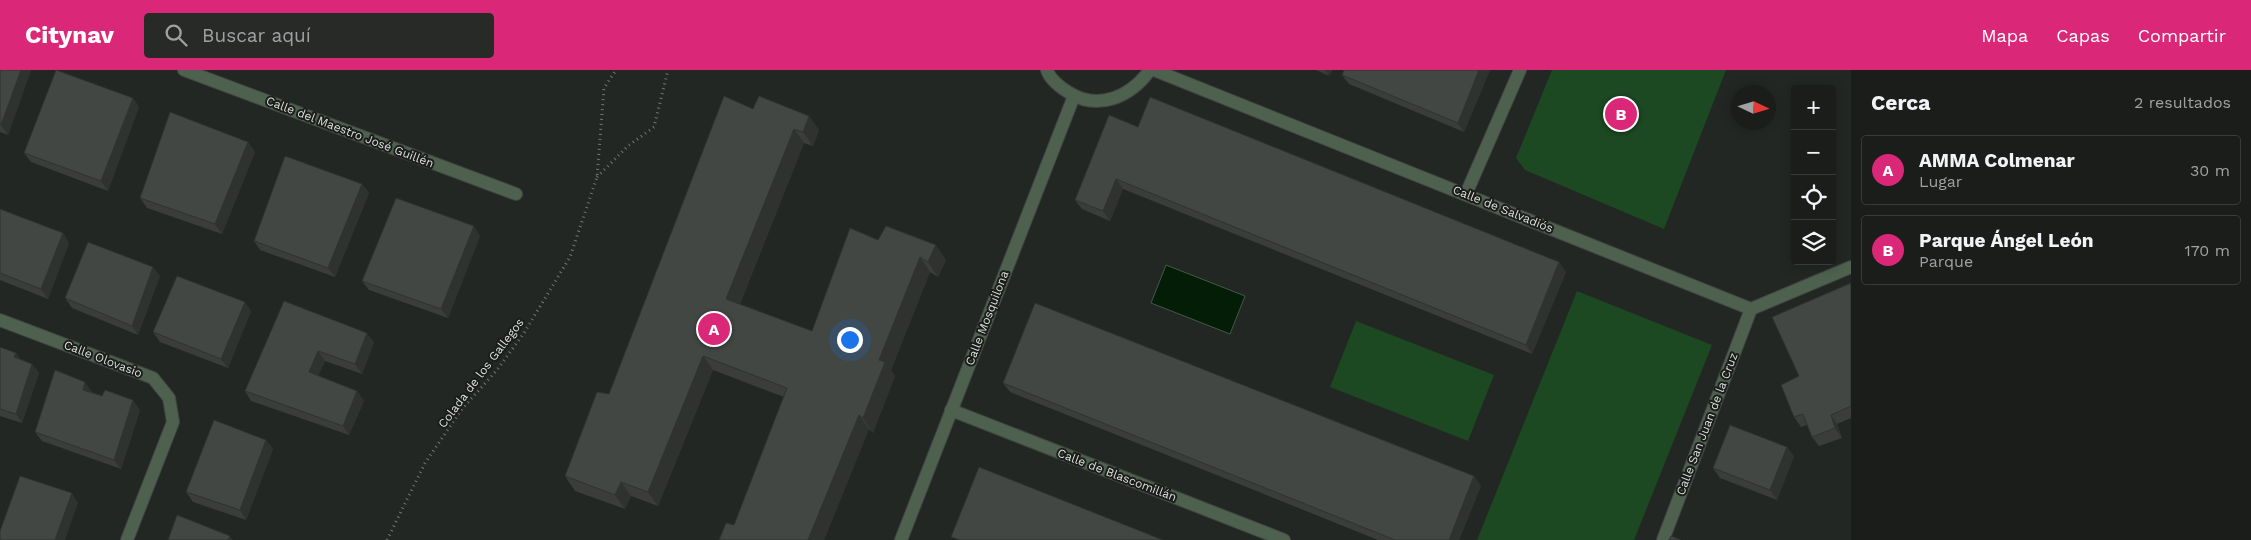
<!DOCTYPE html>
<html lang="es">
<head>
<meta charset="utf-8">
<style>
	:root { --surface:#1a1d1a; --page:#272a27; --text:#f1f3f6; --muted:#9fa2a2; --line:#383b39; --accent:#db2777 }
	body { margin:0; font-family:"Work Sans",sans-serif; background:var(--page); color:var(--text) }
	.controls { position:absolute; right:15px; top:15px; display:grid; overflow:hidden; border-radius:5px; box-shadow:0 2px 12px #0003 }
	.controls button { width:45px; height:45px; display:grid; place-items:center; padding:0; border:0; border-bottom:1px solid var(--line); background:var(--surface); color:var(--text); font:25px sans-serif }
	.compass { position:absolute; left:1731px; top:15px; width:45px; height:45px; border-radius:50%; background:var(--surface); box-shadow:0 2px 12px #0003; rotate:94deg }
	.you { position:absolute; left:849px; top:269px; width:18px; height:18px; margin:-12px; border:4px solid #fff; border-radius:50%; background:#1a73e8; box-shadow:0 0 0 8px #1a73e833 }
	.badge { display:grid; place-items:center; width:32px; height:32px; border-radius:50%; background:var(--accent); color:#fff; font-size:16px; font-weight:700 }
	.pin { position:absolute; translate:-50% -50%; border:2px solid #fff; box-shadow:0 1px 5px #0006 }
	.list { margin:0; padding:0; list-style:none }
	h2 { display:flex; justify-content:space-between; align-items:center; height:65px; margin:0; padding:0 20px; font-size:21px }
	h2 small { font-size:16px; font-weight:400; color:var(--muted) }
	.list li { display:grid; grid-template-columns:32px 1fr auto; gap:15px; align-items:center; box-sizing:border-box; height:70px; margin:0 10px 10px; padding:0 10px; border:1px solid var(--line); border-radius:5px }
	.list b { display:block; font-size:19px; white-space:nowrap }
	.list p { margin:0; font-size:16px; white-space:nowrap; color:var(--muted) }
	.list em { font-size:16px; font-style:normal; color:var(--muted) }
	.icon { flex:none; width:28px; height:28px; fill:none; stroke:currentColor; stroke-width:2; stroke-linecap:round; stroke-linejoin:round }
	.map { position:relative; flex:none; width:1851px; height:470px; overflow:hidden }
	header { display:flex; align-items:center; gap:30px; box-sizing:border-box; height:70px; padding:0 25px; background:var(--accent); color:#fff }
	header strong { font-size:24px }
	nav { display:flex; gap:28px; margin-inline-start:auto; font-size:18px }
	.search { width:350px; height:45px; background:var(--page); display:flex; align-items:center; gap:12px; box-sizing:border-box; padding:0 18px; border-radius:5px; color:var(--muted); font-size:19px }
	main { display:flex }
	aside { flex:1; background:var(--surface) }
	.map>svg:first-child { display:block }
	.green { fill:#1c4822 }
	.water { fill:#041d07; stroke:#455747 }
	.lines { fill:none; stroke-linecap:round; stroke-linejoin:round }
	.minor-casing { stroke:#414441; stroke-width:14 }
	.path { stroke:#737673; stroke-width:3; stroke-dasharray:1 4; stroke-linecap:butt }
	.minor { stroke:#4d614e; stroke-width:12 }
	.wall { fill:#3a3d3a }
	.shaded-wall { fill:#2f322f }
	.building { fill:#434743; stroke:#2f322f }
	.labels { text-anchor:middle; stroke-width:4; stroke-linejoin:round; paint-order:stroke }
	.street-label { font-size:12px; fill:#dddfdd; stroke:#1a1d1a }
</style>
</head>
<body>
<header>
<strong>Citynav</strong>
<div class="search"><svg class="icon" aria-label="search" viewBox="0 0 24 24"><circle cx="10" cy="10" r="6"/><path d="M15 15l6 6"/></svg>Buscar aquí</div>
<nav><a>Mapa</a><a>Capas</a><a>Compartir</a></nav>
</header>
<main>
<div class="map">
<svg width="1851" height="470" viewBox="0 0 1851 470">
	<rect width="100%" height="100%" fill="#232723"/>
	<!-- green -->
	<path class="green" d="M1552 0H1726L1664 159 1525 100 1516 88Z
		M1577 221 1712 275 1634 470H1477Z
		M1356 251 1494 305 1468 371 1330 317Z"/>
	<!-- water -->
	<path class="water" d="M1166 195 1245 226 1230 264 1151 233Z"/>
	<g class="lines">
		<defs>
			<path id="minor" d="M184 0 516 124
				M1047 0C1050 10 1060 17 1068 22 1099 42 1131 26 1150 0
				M1154 0 1751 239 1851 197
				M1466 124 1520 0
				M0 250 153 308 169 328 173 352 127 470
				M951 340 1284 470
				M901 470 1074 26
				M1663 470 1751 239"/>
		</defs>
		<!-- minor casing -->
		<use href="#minor" class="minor-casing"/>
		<!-- path -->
		<path class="path" d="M597 107 628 76 654 57 668 0
			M387 470 425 393 462 339 497 300 524 263 570 187 597 107 604 18 616 0"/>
		<!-- minor -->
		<use href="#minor" class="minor"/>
	</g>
	<!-- wall -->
	<path class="wall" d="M0 0H31L8 65 0 62Z
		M1316 0H1332L1329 6Z
		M1344 0H1490L1464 62 1349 14 1342 5Z
		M133 28 139 37 108 121 31 92 24 83Z
		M753 39 809 46 819 60 813 76 804 73 740 234 812 261 878 170 946 190 938 207 930 202 891 300 895 306 873 363 869 359 824 470H719L734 455 784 327 713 300 658 436 631 426 625 439 575 421 565 406 609 324Z
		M1138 57 1559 192 1566 202 1532 284 1123 119 1110 151 1082 139 1075 130Z
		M248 72 255 82 222 164 147 138 140 128Z
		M362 114 369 123 335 207 260 180 254 171Z
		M0 139 63 163 69 173 48 229 0 210Z
		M480 166 448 248 369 220 362 211Z
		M160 206 138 265 72 238 65 228Z
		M1851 213V348L1837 354 1842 368 1819 376 1812 367 1807 355 1801 357 1794 347 1799 306Z
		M284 231 374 272 362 304 325 291 318 306 357 321 364 331 349 365 251 331 245 321Z
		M251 241 228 298 160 272 153 262Z
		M0 277 16 283 21 290 32 294 39 303 22 353 0 346Z
		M1003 313 1474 406 1481 416 1459 470H1378L1010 322Z
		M92 322 140 340 121 399 42 371 35 362Z
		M266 370 273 379 246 450 193 432 186 422Z
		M1794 386 1777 430 1720 408 1713 398Z"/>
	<!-- shaded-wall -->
	<path class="shaded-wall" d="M21 0H31L8 65 1 55Z
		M1325 0H1332L1329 6Z
		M1479 0H1490L1464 62 1458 53Z
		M133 28 139 37 108 121 101 111Z
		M809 46 819 60 813 76 803 62Z
		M794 59 804 73 736 243 726 229Z
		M248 72 255 82 222 164 215 154Z
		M1116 109 1123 119 1110 151 1103 141Z
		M362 114 369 123 335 207 328 198Z
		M474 156 480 166 448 248 441 239Z
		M63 163 69 173 48 229 41 219Z
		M936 175 946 190 938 207 928 192Z
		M920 187 930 202 891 300 895 306 873 363 863 348 879 290Z
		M1559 192 1566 202 1532 284 1526 275Z
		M153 197 160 206 138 265 132 256Z
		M245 232 251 241 228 298 221 289Z
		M367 263 374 272 362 304 355 294Z
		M318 281 325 291 316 311 309 302Z
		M16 283 23 293 14 287Z
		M703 286 713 300 658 436 648 422Z
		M32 294 39 303 22 353 16 344Z
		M85 312 92 322 90 329 83 320Z
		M357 321 364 331 349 365 343 356Z
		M133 330 140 340 121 399 114 390Z
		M859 345 869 359 824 470H808Z
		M1831 345 1837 354 1842 368 1835 358Z
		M266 370 273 379 246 450 240 440Z
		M1787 377 1794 386 1777 430 1770 420Z
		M1474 406 1481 416 1459 470H1449Z
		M621 412 631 426 625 439 615 425Z
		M72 423 78 433 65 470H55Z
		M230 466 233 470H228Z"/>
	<!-- building -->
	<path class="building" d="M0 0H21L1 55H0Z
		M56 0 133 28 101 111 24 83Z
		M1344 0H1479L1458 53 1342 5Z
		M724 26 753 39 759 26 809 46 803 62 794 59 726 229 812 261 850 158 878 170 886 156 936 175 928 192 920 187 879 290 885 292 863 348 859 345 808 470H719L726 453 734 455 787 318 703 286 648 422 621 412 615 425 565 406 597 322 609 324Z
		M1150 27 1559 192 1526 275 1116 109 1103 141 1075 130 1109 45 1138 57Z
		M170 42 248 72 215 154 140 128Z
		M285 86 362 114 328 198 254 171Z
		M396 128 474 156 441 239 362 211Z
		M0 139 63 163 41 219 0 203Z
		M88 172 153 197 132 256 65 228Z
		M177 206 245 232 221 289 153 262Z
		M1851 213V336L1831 345 1835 358 1812 367 1803 344 1794 347 1781 315 1799 306 1772 247Z
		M284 231 367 263 355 294 318 281 309 302 357 321 343 356 245 321Z
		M1035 233 1474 406 1449 470H1395L1003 313Z
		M0 277 16 283 14 287 32 294 16 344 0 339Z
		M55 300 85 312 83 320 102 326 105 320 133 330 114 390 35 362Z
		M214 350 266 370 240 440 186 422Z
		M1730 355 1787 377 1770 420 1713 398Z
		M979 397 1163 470H960L951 467Z
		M20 406 72 423 55 470H0V461Z
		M177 445 230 466 228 470H168Z
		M1671 466 1681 470H1669Z"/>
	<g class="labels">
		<!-- street labels -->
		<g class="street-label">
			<text transform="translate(350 62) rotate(21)" y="4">Calle del Maestro José Guillén</text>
			<text transform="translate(1503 139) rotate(22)" y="4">Calle de Salvadiós</text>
			<text transform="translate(987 248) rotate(-69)" y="4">Calle Mosquilona</text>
			<text transform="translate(103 289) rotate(21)" y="4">Calle Olovasio</text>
			<text transform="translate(481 303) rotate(-53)" y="4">Colada de los Gallegos</text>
			<text transform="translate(1707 354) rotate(-69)" y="4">Calle San Juan de la Cruz</text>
			<text transform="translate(1117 405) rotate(21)" y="4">Calle de Blascomillán</text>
		</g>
	</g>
</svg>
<div class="controls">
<button>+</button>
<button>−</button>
<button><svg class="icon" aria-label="locate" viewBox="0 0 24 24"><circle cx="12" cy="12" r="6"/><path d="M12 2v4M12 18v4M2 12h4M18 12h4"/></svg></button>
<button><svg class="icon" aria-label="layers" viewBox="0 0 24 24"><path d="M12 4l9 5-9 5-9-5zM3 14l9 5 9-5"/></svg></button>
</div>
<svg class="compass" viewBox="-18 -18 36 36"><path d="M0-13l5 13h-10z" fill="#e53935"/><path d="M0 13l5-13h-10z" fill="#9fa2a2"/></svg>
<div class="you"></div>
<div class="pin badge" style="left:714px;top:259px">A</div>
<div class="pin badge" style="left:1621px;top:44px">B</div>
</div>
<aside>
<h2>Cerca<small>2 resultados</small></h2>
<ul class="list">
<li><span class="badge">A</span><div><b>AMMA Colmenar</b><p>Lugar</p></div><em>30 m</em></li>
<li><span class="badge">B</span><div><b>Parque Ángel León</b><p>Parque</p></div><em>170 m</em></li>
</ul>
</aside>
</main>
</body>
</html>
